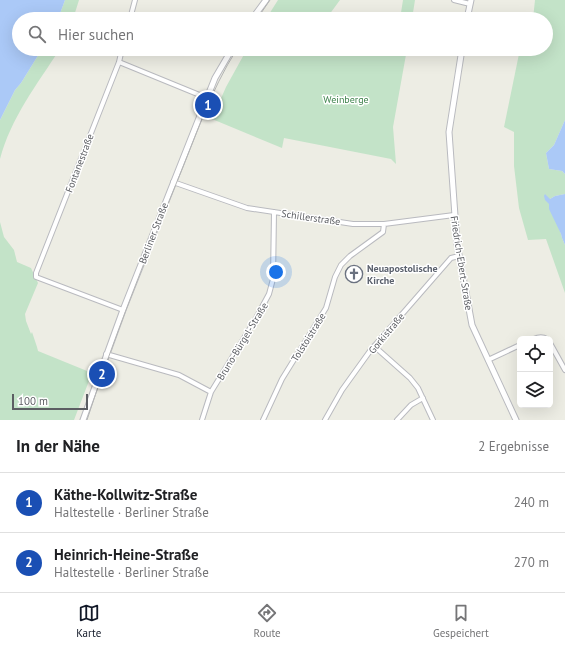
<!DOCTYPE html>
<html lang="de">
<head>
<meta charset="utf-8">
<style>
	:root { --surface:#fff; --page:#f6f6f6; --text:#202124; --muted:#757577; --line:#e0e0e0; --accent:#111827 }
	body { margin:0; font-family:"PT Sans",sans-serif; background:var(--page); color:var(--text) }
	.controls { position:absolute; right:12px; bottom:12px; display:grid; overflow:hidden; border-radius:6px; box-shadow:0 4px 16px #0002 }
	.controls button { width:36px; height:36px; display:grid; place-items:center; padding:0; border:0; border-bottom:1px solid var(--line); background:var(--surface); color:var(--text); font:20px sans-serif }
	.scale { position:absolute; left:12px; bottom:10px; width:76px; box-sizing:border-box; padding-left:4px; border:2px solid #5c5e63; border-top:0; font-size:11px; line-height:14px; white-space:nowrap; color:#5c5e63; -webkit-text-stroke:3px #fff; paint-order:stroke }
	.you { position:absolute; left:276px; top:272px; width:14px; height:14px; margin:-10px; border:3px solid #fff; border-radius:50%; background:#1a73e8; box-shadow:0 0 0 6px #1a73e833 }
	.badge { display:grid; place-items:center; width:26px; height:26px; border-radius:50%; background:var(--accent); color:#fff; font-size:13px; font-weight:700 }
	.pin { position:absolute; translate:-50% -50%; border:2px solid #fff; box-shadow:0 1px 4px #0006 }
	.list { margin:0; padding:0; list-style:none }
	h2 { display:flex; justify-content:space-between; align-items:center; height:52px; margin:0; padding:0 16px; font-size:17px }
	h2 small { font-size:13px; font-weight:400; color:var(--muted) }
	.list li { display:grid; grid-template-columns:26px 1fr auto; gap:12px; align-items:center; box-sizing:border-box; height:60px; padding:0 16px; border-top:1px solid var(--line) }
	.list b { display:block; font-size:15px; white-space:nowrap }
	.list p { margin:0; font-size:13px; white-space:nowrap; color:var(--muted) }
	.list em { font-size:13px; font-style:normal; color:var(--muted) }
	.icon { flex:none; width:22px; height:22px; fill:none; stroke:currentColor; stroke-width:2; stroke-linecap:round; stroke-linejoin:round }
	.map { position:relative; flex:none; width:565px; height:420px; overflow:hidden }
	.search { position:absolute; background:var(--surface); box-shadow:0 4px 16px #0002; left:12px; right:12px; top:12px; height:44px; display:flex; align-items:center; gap:10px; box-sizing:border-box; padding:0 14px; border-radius:22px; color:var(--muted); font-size:15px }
	.sheet { height:172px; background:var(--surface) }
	nav { display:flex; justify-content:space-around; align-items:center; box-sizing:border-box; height:56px; border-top:1px solid var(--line); background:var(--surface); font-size:11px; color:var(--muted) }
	nav a { display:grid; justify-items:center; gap:2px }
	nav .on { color:var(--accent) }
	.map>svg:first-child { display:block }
	.green { fill:#c3e3c8 }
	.water { fill:#abc9f7 }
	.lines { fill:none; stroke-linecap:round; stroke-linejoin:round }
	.minor-casing { stroke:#b9babf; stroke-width:6 }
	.tertiary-casing { stroke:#b9babf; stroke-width:7 }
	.minor { stroke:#fff; stroke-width:4 }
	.tertiary { stroke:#fff; stroke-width:5 }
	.tram { stroke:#b4b5b5; stroke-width:1 }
	.labels { text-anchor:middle; stroke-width:3; stroke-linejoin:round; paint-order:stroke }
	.park-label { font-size:10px; fill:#3d824b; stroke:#fff }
	.street-label { font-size:10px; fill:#5c5e63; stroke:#fff }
	.worship-label { font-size:10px; font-weight:bold; fill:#5b616d; stroke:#fff; text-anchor:start }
</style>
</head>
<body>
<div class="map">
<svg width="565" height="420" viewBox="0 0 565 420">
	<rect width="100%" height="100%" fill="#edede4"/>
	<!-- green -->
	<path class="green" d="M65 0H79L73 19H58Z
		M278 0H340L326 19H266Z
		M403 0H415L412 19H400Z
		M535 0H565V120L554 145 546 153 549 169 562 171 565 174V194L555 196 550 199V204L561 234 562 238 565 245V293L546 239 528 240 519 208 514 166V132L504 127 520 49H546V19H533Z
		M42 49H60C37 84 11 118 0 159V120L15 90 21 83Z
		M247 49H407L393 127 396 164 391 159 284 138 282 148 212 119 226 87Z
		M0 222 4 237 14 250 17 262 31 268 38 283 25 314 26 321 31 334 32 332 37 347 38 351 92 373 74 420H0Z"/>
	<!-- water -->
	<path class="water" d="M0 0H65L58 19H19V49H42L21 83 15 90 0 120Z
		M565 120V174L562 171 549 169 546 153 554 145Z
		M545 194 550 199 555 196 565 194V245L562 238 561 234 549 209V204L545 200 544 196Z"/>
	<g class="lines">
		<defs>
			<path id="minor" d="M454 0 470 4
				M130 19 135 0
				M122 49 119 62 36 273V277L123 310
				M119 62 207 98
				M173 182 247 208 353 224H384L454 215
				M534 339C538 337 542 336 547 339
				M550 343 565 370
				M374 346 410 378 418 388 433 420
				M106 354 179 375 211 392
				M488 360 520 345
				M202 420 211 392 255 320 269 294 273 279 274 212
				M263 420 282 379 326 308 335 277 341 265 350 256 383 232 384 224
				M325 420 342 390 370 351 451 258 459 256
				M397 420 411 405 423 398"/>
			<path id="tertiary" d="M252 19 266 0
				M467 19 471 0
				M462 49 449 132 457 244 472 325 516 420
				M83 420 123 310 207 98 215 78 232 49"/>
		</defs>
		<!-- minor casing -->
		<use href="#minor" class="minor-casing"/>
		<!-- tertiary casing -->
		<use href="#tertiary" class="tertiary-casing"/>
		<!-- minor -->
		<use href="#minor" class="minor"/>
		<!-- tertiary -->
		<use href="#tertiary" class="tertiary"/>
		<!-- tram -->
		<path class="tram" d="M257 19 270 0
			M87 420C113 340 144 262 176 184 195 139 210 91 237 49"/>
	</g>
	<!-- icons -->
	<defs>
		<symbol id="church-ring" viewBox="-11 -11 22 22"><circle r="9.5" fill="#fff" stroke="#6b7280" stroke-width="1.5"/><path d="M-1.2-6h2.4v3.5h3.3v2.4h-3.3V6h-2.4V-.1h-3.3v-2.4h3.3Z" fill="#6b7280"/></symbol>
	</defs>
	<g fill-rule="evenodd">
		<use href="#church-ring" x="344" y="264" width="20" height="20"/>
	</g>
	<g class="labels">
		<!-- park labels -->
		<g class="park-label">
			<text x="346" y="103">Weinberge</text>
		</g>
		<!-- street labels -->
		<g class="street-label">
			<text transform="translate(79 163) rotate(-69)" y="4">Fontanestraße</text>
			<text transform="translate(311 217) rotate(8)" y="4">Schillerstraße</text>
			<text transform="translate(153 233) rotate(-69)" y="4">Berliner Straße</text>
			<text transform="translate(462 263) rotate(81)" y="4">Friedrich-Ebert-Straße</text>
			<text transform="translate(386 333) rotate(-50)" y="4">Gorkistraße</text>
			<text transform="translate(308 337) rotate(-58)" y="4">Tolstoistraße</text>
			<text transform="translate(242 341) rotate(-59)" y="4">Bruno-Bürgel-Straße</text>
		</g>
		<!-- worship labels -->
		<g class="worship-label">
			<text x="367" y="272">Neuapostolische<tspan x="367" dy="12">Kirche</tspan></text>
		</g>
	</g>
</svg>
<div class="controls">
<button><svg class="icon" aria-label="locate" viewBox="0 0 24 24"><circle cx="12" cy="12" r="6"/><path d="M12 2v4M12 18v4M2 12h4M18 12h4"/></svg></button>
<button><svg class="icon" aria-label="layers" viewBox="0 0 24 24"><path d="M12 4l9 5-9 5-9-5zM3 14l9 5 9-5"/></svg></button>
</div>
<div class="scale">100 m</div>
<div class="you"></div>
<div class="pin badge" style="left:208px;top:105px;background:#1a4fb4">1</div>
<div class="pin badge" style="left:102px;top:374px;background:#1a4fb4">2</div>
<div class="search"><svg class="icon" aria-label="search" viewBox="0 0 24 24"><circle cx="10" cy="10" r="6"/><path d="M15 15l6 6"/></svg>Hier suchen</div>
</div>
<section class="sheet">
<h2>In der Nähe<small>2 Ergebnisse</small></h2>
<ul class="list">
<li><span class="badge" style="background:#1a4fb4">1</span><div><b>Käthe-Kollwitz-Straße</b><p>Haltestelle · Berliner Straße</p></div><em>240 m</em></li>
<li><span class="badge" style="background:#1a4fb4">2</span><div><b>Heinrich-Heine-Straße</b><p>Haltestelle · Berliner Straße</p></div><em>270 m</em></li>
</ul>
</section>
<nav>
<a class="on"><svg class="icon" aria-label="map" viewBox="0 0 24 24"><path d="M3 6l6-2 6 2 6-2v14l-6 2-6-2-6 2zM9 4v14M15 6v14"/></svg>Karte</a>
<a><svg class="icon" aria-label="directions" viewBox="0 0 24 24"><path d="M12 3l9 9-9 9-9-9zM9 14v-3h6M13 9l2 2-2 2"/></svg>Route</a>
<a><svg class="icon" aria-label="saved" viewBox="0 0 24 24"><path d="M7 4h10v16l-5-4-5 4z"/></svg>Gespeichert</a>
</nav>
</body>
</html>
